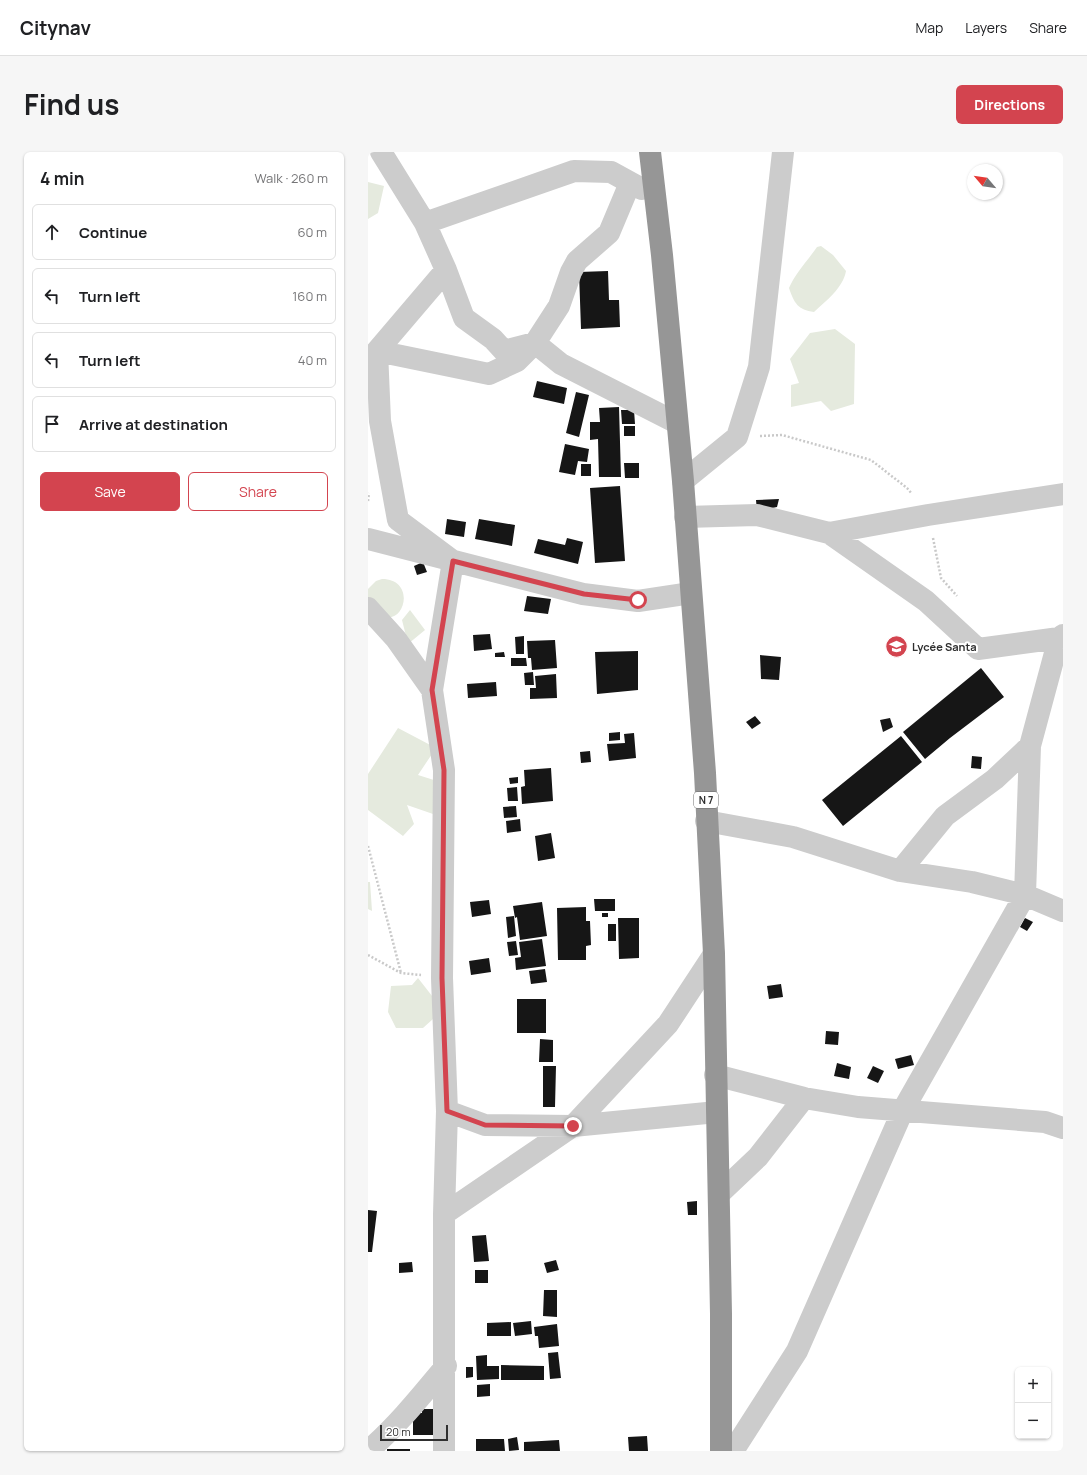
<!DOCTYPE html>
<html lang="en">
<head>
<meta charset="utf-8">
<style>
	:root { --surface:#fff; --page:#f6f6f6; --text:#202124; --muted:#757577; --line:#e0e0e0; --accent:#d3444f }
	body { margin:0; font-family:Manrope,sans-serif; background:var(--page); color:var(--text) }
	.controls { position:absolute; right:12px; bottom:12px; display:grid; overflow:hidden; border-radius:6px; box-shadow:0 1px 3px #0004 }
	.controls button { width:36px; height:36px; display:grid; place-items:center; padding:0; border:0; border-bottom:1px solid var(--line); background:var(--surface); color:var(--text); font:20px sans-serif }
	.compass { position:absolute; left:599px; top:12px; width:36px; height:36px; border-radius:50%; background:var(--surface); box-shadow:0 1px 3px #0004; rotate:299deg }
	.scale { position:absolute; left:12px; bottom:10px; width:68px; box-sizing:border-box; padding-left:4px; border:2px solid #2f2f2f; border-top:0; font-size:11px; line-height:14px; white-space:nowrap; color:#2f2f2f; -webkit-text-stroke:3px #fff; paint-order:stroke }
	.stop { position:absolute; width:12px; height:12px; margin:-9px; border:3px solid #d3444f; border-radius:50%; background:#fff }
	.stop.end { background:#d3444f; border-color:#fff; box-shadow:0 1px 4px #0008 }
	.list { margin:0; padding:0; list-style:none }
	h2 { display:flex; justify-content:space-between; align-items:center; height:52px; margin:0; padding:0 16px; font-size:17px }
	h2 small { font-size:13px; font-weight:400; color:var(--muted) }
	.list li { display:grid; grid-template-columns:26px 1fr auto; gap:12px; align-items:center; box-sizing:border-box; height:56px; margin:0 8px 8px; padding:0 8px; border:1px solid var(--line); border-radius:6px }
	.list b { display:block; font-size:15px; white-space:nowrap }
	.list em { font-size:13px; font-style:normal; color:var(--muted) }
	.actions { display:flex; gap:8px; padding:12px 16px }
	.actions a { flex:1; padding:9px 0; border:1px solid var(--accent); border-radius:6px; text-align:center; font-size:14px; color:var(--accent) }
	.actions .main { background:var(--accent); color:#fff }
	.icon { flex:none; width:22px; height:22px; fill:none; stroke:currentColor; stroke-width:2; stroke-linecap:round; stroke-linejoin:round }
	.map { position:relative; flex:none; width:695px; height:1299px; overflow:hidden; border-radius:6px }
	header { display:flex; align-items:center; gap:24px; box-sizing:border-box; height:56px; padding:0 20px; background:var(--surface); border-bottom:1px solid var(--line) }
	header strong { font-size:19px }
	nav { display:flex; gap:22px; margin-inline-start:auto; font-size:14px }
	.intro { display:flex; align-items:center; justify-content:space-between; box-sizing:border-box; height:96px; padding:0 24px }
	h1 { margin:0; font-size:28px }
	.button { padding:10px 18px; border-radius:6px; background:var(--accent); color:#fff; font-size:14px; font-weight:700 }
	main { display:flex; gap:24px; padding:0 24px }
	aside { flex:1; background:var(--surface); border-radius:6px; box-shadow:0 1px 3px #0004 }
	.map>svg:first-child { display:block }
	.green { fill:#e5eade }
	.building { fill:#161616 }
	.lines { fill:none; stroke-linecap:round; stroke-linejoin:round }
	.path { stroke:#c9c9c9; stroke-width:2.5; stroke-dasharray:2 2; stroke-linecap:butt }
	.minor { stroke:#ccc; stroke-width:22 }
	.highway { stroke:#969696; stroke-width:22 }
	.route { stroke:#d3444f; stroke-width:5 }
	.labels { text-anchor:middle; stroke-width:4; stroke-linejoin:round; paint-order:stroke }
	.shield { fill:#fff; stroke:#6d6d6d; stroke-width:1 }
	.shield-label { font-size:10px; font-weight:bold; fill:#2f2f2f }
	.poi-label { font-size:11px; font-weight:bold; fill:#2f2f2f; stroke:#fff; text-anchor:start }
</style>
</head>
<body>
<header>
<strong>Citynav</strong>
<nav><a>Map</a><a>Layers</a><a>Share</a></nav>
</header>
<div class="intro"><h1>Find us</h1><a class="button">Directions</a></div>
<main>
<aside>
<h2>4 min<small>Walk · 260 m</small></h2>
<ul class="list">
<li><svg class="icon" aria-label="ahead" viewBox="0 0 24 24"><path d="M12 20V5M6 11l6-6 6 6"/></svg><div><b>Continue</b></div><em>60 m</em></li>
<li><svg class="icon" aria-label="left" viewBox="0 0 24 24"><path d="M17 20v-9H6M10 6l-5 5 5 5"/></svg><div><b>Turn left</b></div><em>160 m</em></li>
<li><svg class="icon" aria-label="left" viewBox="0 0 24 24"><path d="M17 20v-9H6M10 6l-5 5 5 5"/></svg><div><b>Turn left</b></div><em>40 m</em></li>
<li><svg class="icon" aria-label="arrive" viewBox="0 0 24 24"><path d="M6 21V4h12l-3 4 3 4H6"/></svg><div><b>Arrive at destination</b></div></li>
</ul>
<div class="actions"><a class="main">Save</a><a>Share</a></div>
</aside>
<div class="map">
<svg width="695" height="1299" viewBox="0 0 695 1299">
	<rect width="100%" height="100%" fill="#fff"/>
	<!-- green -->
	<path class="green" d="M0 30 16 34 10 61 0 67Z
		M453 94 465 103 478 119C475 136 458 149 446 160 430 158 426 151 421 136 427 122 440 108 449 95Z
		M467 177 487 192 486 252 463 259 453 249 423 255V233L431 231 422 207 442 181Z
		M14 427C47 427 38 470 17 465 11 464 5 458 0 456V437L8 429Z
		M42 458 57 478 40 492 34 468Z
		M30 576 68 596 50 623 69 629 65 662 39 653 46 672 35 684 0 658V622Z
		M0 730H2L4 759 0 757Z
		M50 826 75 858 55 876H28L20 860 23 834 44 833Z"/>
	<!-- building -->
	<path class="building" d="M240 119 241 148H251L252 175 213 177 211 120Z
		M169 229 199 236 196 252 165 245Z
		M208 240 221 243 211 285 198 281Z
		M251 255 253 325H231L230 287 222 288V270H232L231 256Z
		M253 258H266L267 272H254Z
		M256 274H267V284H256Z
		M197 292 221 297 219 310 210 309 207 323 191 320Z
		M256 311H271V326H257Z
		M213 312H223V324H213Z
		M252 334 257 409 227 411 222 336Z
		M411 347 409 355 389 359 388 348Z
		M79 367 98 370 96 385 77 382Z
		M111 367 147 373 144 394 107 387Z
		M199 386 215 390 210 412 166 401 170 387 197 393Z
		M55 410 59 420 49 423 46 414Z
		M159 444 183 447 180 462 156 459Z
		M122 482 124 497 106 499 105 483Z
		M156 484V502H148L147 485Z
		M187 488 189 516 164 518 163 506H160L159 489Z
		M270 499V538L229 542 227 500Z
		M136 500 137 505H127V501Z
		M392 503 413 505 411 528 393 527Z
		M143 506H158L159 514H143Z
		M613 516 636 545 582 586 557 607 535 580Z
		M165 520 166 533H157L156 521Z
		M188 522 189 546 162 547V536H168L167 524Z
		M128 530 129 544 100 546 99 532Z
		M387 564 393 571 384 577 378 570Z
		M522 566 525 575 515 580 512 568Z
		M252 580V588L241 589V581Z
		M266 581 268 606 241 609 239 592 257 591 256 582Z
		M533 584 554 610 475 674 454 648Z
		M222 599 223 610 213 611 212 600Z
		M604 604 614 605 613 617 603 616Z
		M183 616 185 649 154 652 153 635 157 634 156 618Z
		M150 625V631L142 632 141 626Z
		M149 635 150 649H140L139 636Z
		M148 654 149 665 136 666 135 655Z
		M152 667 153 679 139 681 138 669Z
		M183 681 187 706 170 709 167 684Z
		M226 747H247V759H227Z
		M121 748 123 762 104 765 102 750Z
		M174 750 179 784 152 788 149 765 147 766 145 754Z
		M218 755V769H222L223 793 218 794V808H190L189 756Z
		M234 761H240V765H234Z
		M146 764 148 784 140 786 138 765Z
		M250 766H271V806L251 807Z
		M657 766 665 770 659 779 652 775Z
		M240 772H248V789H240Z
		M174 787 178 814 148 818 147 806 153 805 151 790Z
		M148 789 150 803 141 804 139 790Z
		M121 806 123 820 103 823 101 809Z
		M177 817 179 830 163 832 161 819Z
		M413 832 415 845 401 847 399 834Z
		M149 847H178V881H149Z
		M458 879 471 880 470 893 457 892Z
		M172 887 185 888V910H171Z
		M543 903 546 913 530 917 527 907Z
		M469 911 483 915 481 927 466 924Z
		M175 914H188L187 955H175Z
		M505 914 516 919 510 931 499 926Z
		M329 1049V1063H320L319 1050Z
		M0 1058 9 1059 4 1100H0Z
		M118 1083 121 1109 106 1110 104 1084Z
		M188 1108 191 1118 179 1121 176 1111Z
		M44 1110 45 1120 31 1121V1111Z
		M107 1118H120V1131H107Z
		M176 1138H189V1165L175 1164Z
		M163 1169 164 1182 147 1184 145 1171Z
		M143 1170V1184H119V1171Z
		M189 1172 191 1194 171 1196 170 1184H167L166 1175Z
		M190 1200 193 1226 182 1227 180 1201Z
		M119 1203V1214H131V1227L109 1228 108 1204Z
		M133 1213 176 1214V1228H133Z
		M98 1215H105V1225L98 1226Z
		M122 1232V1244L109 1245V1233Z
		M54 1257H66V1283H45V1261H54Z
		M279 1284 280 1299H261L260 1285Z
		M149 1285 151 1298 141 1299 140 1287Z
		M108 1287H136L137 1299H108Z
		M191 1288 192 1299H156V1290Z
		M19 1297H42V1299H19Z"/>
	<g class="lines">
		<!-- path -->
		<path class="path" d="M392 284 414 283 503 308 539 336 544 342
			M0 349 1 341
			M565 386 573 426 589 444
			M0 694 33 821
			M0 803 33 821 53 823"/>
		<!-- minor -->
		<path class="minor" d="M13 0 57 71 78 118 9 199 12 269 30 368 85 409 64 538 76 618 74 826 79 959 76 1062V1299
			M57 71 206 19 243 20 274 37
			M78 118 96 166 125 187 136 199 167 191 193 212 309 271
			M9 199 121 222 149 209 167 191 191 154 203 120 209 109 241 81 262 31
			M315 329 369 285 391 215 415 0
			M317 365 389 363 461 381 560 363 695 342
			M461 381 558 449 610 497 691 486
			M0 387 215 442 270 449 323 441
			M0 456 28 487 64 538
			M338 669 425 685 532 719 604 730 657 743 695 759
			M532 719 577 664 627 627 662 594
			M347 923 436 946 490 955 677 970 695 976
			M79 959 117 973 205 974 349 960
			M351 1042 390 1005 436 946
			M76 1062 205 974 300 872 346 802
			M0 1299C29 1274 53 1244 78 1214
			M365 1299 429 1199 535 958 657 743 662 594 691 486 695 483"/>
		<!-- highway -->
		<path class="highway" d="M282 0 294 103 315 329 337 621 346 802 353 1162V1299"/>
	</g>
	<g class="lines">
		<!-- route -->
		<path class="route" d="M205 974 117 973 79 959 74 826 76 618 64 538 85 409 216 442 270 448"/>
	</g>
	<!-- icons -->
	<defs>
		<symbol id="school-disc" viewBox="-11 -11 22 22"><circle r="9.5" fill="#d3444f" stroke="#fff"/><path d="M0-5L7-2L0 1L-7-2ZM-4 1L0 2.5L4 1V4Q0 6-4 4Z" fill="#fff"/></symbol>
	</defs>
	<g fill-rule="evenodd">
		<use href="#school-disc" x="516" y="482" width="25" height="25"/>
	</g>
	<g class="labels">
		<!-- shield labels -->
		<rect class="shield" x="326" y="640" width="24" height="16" rx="3"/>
		<g class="shield-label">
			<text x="338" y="652">N 7</text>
		</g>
		<!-- poi labels -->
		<g class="poi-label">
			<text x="544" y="499">Lycée Santa</text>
		</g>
	</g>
</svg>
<div class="controls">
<button>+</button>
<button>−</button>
</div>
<svg class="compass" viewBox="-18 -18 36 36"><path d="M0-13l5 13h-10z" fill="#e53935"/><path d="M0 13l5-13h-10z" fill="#757577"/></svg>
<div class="scale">20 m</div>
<div class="stop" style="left:270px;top:448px"></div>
<div class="stop end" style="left:205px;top:974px"></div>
</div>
</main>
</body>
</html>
